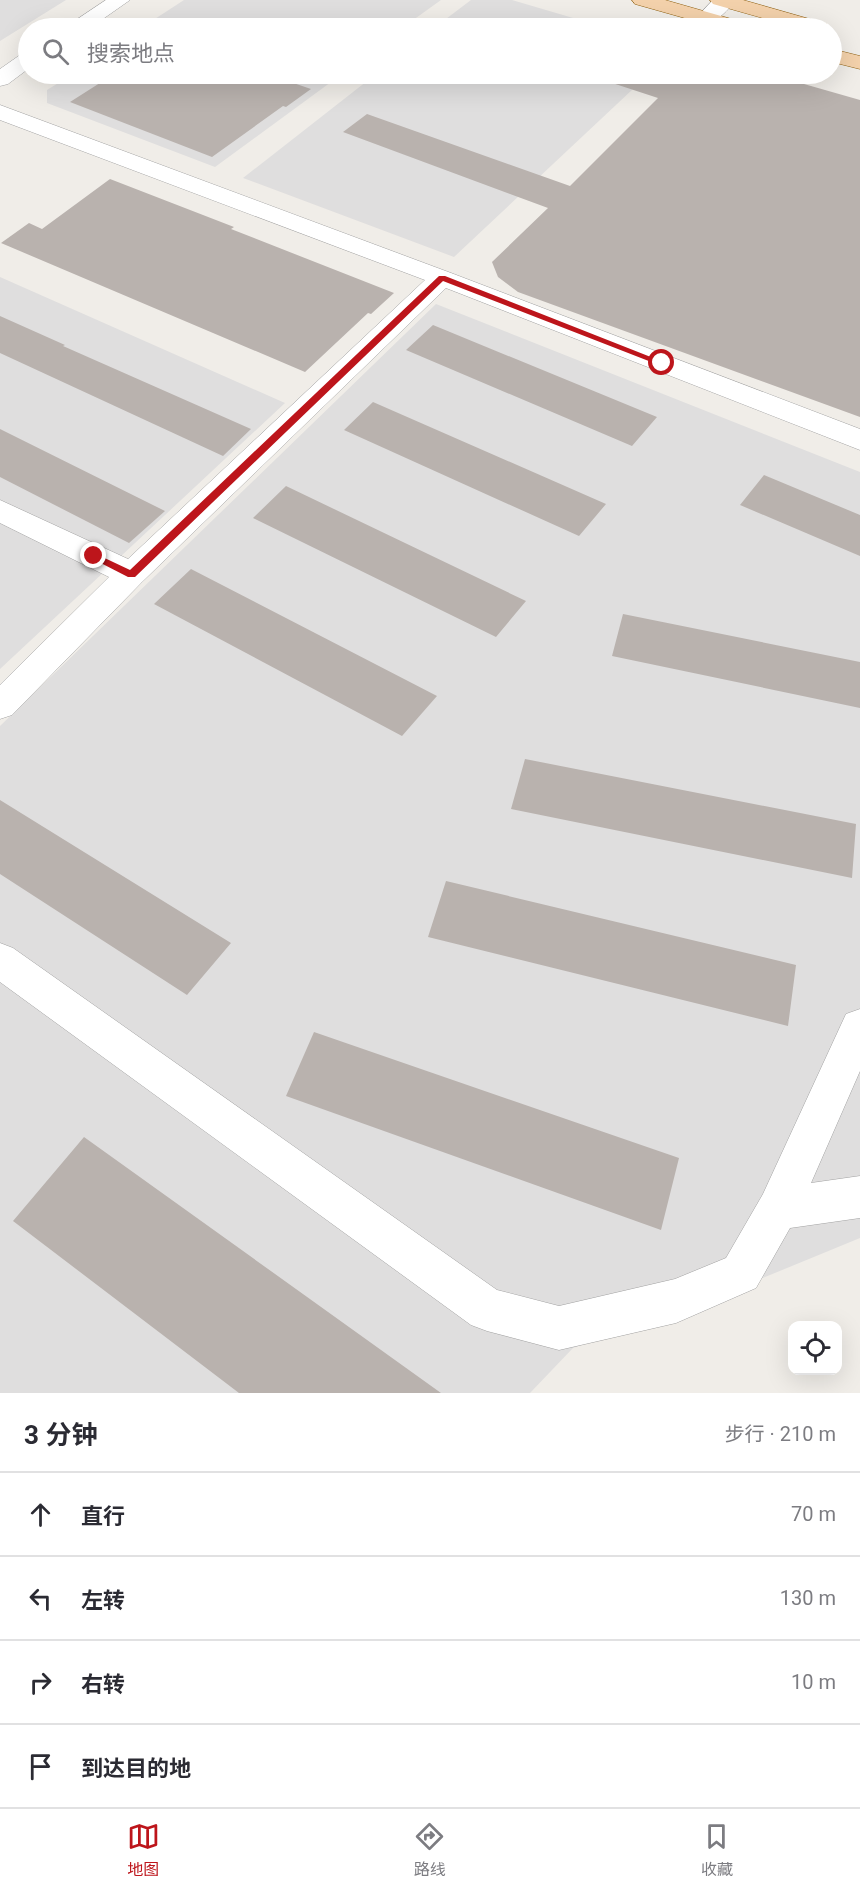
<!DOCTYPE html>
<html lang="zh">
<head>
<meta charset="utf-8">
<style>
	:root { --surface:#fff; --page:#f2f2f3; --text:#2b2b33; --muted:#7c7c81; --line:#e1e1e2; --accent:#bd151b }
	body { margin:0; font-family:Roboto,"Noto Sans SC",sans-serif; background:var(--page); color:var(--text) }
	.controls { position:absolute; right:18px; bottom:18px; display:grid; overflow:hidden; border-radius:12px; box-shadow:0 6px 24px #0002 }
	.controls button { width:54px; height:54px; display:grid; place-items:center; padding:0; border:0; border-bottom:2px solid var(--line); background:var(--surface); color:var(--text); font:30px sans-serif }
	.stop { position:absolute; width:18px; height:18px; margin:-14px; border:4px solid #bd151b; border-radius:50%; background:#fff }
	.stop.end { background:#bd151b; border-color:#fff; box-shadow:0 2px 6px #0008 }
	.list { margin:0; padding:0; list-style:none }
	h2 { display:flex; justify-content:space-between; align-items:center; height:78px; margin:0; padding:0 24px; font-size:26px }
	h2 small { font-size:20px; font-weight:400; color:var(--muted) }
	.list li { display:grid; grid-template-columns:39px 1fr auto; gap:18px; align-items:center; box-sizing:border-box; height:84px; padding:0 24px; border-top:2px solid var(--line) }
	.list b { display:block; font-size:22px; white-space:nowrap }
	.list em { font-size:20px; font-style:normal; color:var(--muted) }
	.icon { flex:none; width:33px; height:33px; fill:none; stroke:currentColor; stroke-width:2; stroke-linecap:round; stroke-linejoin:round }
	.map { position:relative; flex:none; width:860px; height:1393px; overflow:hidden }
	.search { position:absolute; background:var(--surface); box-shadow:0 6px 24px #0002; left:18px; right:18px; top:18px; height:66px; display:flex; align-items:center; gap:15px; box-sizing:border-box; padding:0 21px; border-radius:33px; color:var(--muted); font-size:22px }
	.sheet { height:414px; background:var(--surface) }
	nav { display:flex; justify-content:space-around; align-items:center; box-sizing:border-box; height:84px; border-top:2px solid var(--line); background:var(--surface); font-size:16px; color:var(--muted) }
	nav a { display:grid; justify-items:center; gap:3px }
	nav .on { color:var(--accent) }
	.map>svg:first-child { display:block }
	.residential { fill:#dfdede }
	.building { fill:#b9b2ae }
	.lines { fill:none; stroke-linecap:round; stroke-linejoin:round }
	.minor-casing { stroke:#a2a2a2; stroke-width:1 }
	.major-casing { stroke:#8e5f0f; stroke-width:1 }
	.minor { fill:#fff; fill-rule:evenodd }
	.major { fill:#f3d1ab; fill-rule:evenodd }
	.route { fill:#bd151b }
</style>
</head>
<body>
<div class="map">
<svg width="860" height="1393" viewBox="0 0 860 1393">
	<rect width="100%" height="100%" fill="#f0ede8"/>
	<!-- residential -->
	<path class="residential" d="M0 0H66L0 41Z
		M184 0H441L402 28H141Z
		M471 0H512L607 28H434Z
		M73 74H342L215 167 47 103V90Z
		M376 74H649L454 257 243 178Z
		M0 277 285 403 0 669Z
		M436 304 860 472V1238L753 1282 573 1348 530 1393H0V726Z"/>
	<!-- building -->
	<path class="building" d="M114 74H267L311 89 286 107 283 106 212 157 70 102Z
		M601 74H769L860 100V417L518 292 498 277 492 262 548 208 343 132 367 114 570 186 658 98 600 79Z
		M110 179 234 227 231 229 394 293 371 314 368 313 305 372 1 243 29 223 42 229Z
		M0 316 65 345 63 346 251 429 223 456 0 353Z
		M433 325 657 417 632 446 406 350Z
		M373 402 606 504 579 536 344 430Z
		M0 429 165 511 129 543 0 477Z
		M764 475 860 515V556L740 505Z
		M286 486 526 601 496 637 253 518Z
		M191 569 437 696 402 736 154 604Z
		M623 614 860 662V708L612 656Z
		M525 759 856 824 852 878 511 809Z
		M0 800 231 943 187 995 0 874Z
		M446 881 796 965 788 1026 428 937Z
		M314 1032 679 1158 661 1230 286 1096Z
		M84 1137 441 1393H239L13 1221Z"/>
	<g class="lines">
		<defs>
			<path id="minor" d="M106 0H130L90 28H67L70 24Z
				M713 0H735C727 12 714 26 699 22L696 18Z
				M28 54V69L8 84 0 86V69L20 55Z
				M0 105 451 273 860 429V450L446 288 142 582 12 715 0 719V685L109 577 0 523V500L128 559 425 280 0 120Z
				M0 943 13 948 497 1290 559 1306 675 1279 726 1258 763 1194 846 1014 860 1009V1071L811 1183 860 1176V1218L790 1228 756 1288 676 1323 559 1350 487 1331 471 1325 0 982Z"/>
			<path id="major" d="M632 0H665L749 24 753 28H720L635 4Z
				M710 0H743L827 24 831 28H798L713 4Z
				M832 49 860 56V69L832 62Z"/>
		</defs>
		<!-- minor casing -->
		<use href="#minor" class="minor-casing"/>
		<!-- major casing -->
		<use href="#major" class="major-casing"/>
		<!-- minor -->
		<use href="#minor" class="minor"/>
		<!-- major -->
		<use href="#major" class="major"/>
	</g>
	<!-- route -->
	<path class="route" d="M439 276H445L666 363 659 365 443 281 135 577H128L91 558V554L94 553 130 570Z"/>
</svg>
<div class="controls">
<button><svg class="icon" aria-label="locate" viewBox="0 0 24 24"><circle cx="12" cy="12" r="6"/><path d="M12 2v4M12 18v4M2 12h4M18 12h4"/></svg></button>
</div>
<div class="stop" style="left:662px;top:363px"></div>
<div class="stop end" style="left:94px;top:556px"></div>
<div class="search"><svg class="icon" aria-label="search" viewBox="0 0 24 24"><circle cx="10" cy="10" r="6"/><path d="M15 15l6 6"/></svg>搜索地点</div>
</div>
<section class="sheet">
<h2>3 分钟<small>步行 · 210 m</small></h2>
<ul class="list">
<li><svg class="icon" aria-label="ahead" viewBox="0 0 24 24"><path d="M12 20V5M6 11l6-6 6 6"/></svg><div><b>直行</b></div><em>70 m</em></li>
<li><svg class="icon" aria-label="left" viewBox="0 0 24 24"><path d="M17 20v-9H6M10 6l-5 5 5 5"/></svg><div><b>左转</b></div><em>130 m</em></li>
<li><svg class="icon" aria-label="right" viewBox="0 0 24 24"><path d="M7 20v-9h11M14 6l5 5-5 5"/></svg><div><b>右转</b></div><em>10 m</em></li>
<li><svg class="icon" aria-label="arrive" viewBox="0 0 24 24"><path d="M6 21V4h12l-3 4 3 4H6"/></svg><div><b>到达目的地</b></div></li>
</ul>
</section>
<nav>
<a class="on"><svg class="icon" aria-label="map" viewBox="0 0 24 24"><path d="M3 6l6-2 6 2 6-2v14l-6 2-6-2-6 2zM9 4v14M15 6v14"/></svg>地图</a>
<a><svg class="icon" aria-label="directions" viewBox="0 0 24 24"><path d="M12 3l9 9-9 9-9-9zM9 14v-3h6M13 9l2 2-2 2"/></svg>路线</a>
<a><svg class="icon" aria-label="saved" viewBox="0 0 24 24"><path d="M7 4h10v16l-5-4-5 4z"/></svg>收藏</a>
</nav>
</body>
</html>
